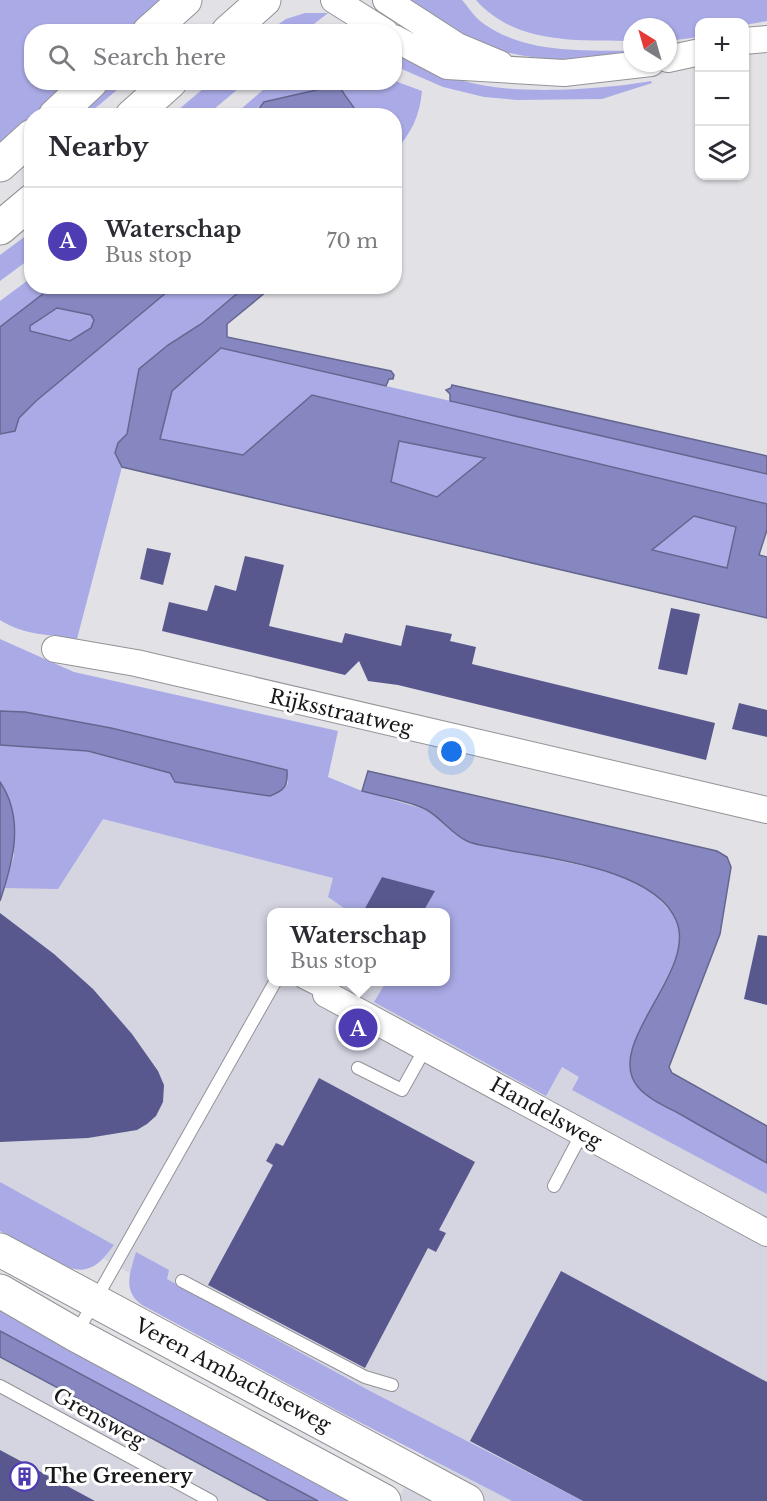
<!DOCTYPE html>
<html lang="en">
<head>
<meta charset="utf-8">
<style>
	:root { --surface:#fff; --page:#f2f2f3; --text:#2b2b33; --muted:#7c7c81; --line:#e1e1e2; --accent:#4e3cb3 }
	body { margin:0; font-family:"Libre Baskerville",serif; background:var(--page); color:var(--text) }
	.controls { position:absolute; right:18px; top:18px; display:grid; overflow:hidden; border-radius:12px; box-shadow:0 2px 4px #0004 }
	.controls button { width:54px; height:54px; display:grid; place-items:center; padding:0; border:0; border-bottom:2px solid var(--line); background:var(--surface); color:var(--text); font:30px sans-serif }
	.compass { position:absolute; left:623px; top:18px; width:54px; height:54px; border-radius:50%; background:var(--surface); box-shadow:0 2px 4px #0004; rotate:323deg }
	.you { position:absolute; left:452px; top:752px; width:21px; height:21px; margin:-15px; border:4px solid #fff; border-radius:50%; background:#1a73e8; box-shadow:0 0 0 9px #1a73e833 }
	.badge { display:grid; place-items:center; width:39px; height:39px; border-radius:50%; background:var(--accent); color:#fff; font-size:20px; font-weight:700 }
	.pin { position:absolute; translate:-50% -50%; border:3px solid #fff; box-shadow:0 2px 6px #0006 }
	.popup { position:absolute; left:267px; top:908px; width:183px; height:78px; box-sizing:border-box; display:grid; place-content:center; border-radius:12px; background:var(--surface); filter:drop-shadow(0 2px 4px #0005); font-size:20px; white-space:nowrap; color:var(--muted) }
	.popup b { font-size:22px; color:var(--text) }
	.popup::after { content:''; position:absolute; left:50%; top:100%; margin-left:-12px; border:12px solid transparent; border-top-color:var(--surface) }
	.list { margin:0; padding:0; list-style:none }
	h2 { display:flex; justify-content:space-between; align-items:center; height:78px; margin:0; padding:0 24px; font-size:26px }
	h2 small { font-size:20px; font-weight:400; color:var(--muted) }
	.list li { display:grid; grid-template-columns:39px 1fr auto; gap:18px; align-items:center; box-sizing:border-box; height:108px; padding:0 24px; border-top:2px solid var(--line) }
	.list b { display:block; font-size:22px; white-space:nowrap }
	.list p { margin:0; font-size:20px; white-space:nowrap; color:var(--muted) }
	.list em { font-size:20px; font-style:normal; color:var(--muted) }
	.icon { flex:none; width:33px; height:33px; fill:none; stroke:currentColor; stroke-width:2; stroke-linecap:round; stroke-linejoin:round }
	.map { position:relative; flex:none; width:767px; height:1501px; overflow:hidden }
	.search { position:absolute; background:var(--surface); box-shadow:0 2px 4px #0004; left:24px; top:24px; width:378px; height:66px; display:flex; align-items:center; gap:15px; box-sizing:border-box; padding:0 21px; border-radius:24px; color:var(--muted); font-size:22px }
	.panel { position:absolute; background:var(--surface); box-shadow:0 2px 4px #0004; left:24px; top:108px; width:378px; height:186px; border-radius:24px }
	.map>svg:first-child { display:block }
	.built { fill:#d4d5e1; fill-rule:evenodd }
	.green { fill:#aaabe6 }
	.water { fill:#8687c1; stroke:#65668f; stroke-width:1.5; fill-rule:evenodd }
	.building { fill:#59588e }
	.lines { fill:none; stroke-linecap:round; stroke-linejoin:round }
	.lane-casing { stroke:#939397; stroke-width:14 }
	.street-casing { stroke:#939397; stroke-width:28 }
	.secondary-casing { stroke:#939397; stroke-width:35 }
	.lane { stroke:#fff; stroke-width:12 }
	.street { stroke:#fff; stroke-width:26 }
	.secondary { stroke:#fff; stroke-width:33 }
	.labels { text-anchor:middle; stroke-width:6; stroke-linejoin:round; paint-order:stroke }
	.street-label { font-size:20px; fill:#171819; stroke:#fff }
	.poi-label { font-size:20px; font-weight:bold; fill:#171819; stroke:#fff; text-anchor:start }
</style>
</head>
<body>
<div class="map">
<svg width="767" height="1501" viewBox="0 0 767 1501">
	<rect width="100%" height="100%" fill="#e1e1e6"/>
	<!-- built -->
	<path class="built" d="M0 718 61 727 714 865 656 1074 767 1137V1501H396L432 1444 0 1200ZM271 912H445V982H271Z
		M0 1333 289 1501H0Z"/>
	<!-- green -->
	<path class="green" d="M0 0H163L127 31 32 32V82L69 83 0 143Z
		M402 0H462C469 8 475 18 484 24 527 54 581 50 632 51V54C573 65 511 61 456 35 437 26 419 12 402 0Z
		M476 0H767V21L745 25 744 22H700L699 37 668 41V27H632V41C577 40 516 45 476 0Z
		M305 13H328L305 31H269L286 19Z
		M394 48C414 58 433 69 453 77 500 97 600 90 651 81L652 83 602 99 517 100 484 97 443 87 395 66Z
		M395 81 422 91C420 115 411 134 395 151L394 116 359 115 344 92 259 106 254 115 233 116 271 83Z
		M210 83H245L207 115H172Z
		M111 84 117 90 87 115 75 116Z
		M31 232V258L0 281V255Z
		M31 278 32 286 52 287 0 327V301Z
		M173 287H246L201 324 168 345 139 369 127 434 115 453 122 467 77 639C49 634 25 636 0 620V434L15 431 19 418 36 401Z
		M57 308 91 315 94 320 91 328 70 341 30 331 29 326Z
		M221 348 767 474V504L313 396 243 455 160 439 172 391Z
		M399 441 485 458 437 497 391 482Z
		M694 516 737 527 727 568 652 550Z
		M0 639 74 672 338 731 328 777 362 791 427 810 467 841 620 874 649 888 676 918 681 935 677 957 633 1045 666 1106 767 1163V1194L572 1090 579 1077 562 1067 546 1096 374 1002 386 982H445V912H423L434 891 382 877 363 912H345L344 908 328 897 333 878 103 819 58 889 4 888 14 856 7 793 0 782V745L88 751 171 773 283 790 288 783 287 770 111 728 26 712 0 711Z
		M0 1182 114 1245C106 1255 99 1266 86 1269 66 1275 19 1241 0 1231Z
		M136 1252 169 1270 167 1279 370 1391 583 1501H512L340 1412 142 1305C122 1291 130 1273 136 1252Z
		M0 1303 366 1501H318L0 1331Z"/>
	<!-- water -->
	<path class="water" d="M338 85 359 115H254L264 102Z
		M246 286 272 287 227 324V337L391 371 394 375 393 379H389L386 386 221 348 172 391 160 439 243 455 312 395 767 504V530L759 555 767 557V618L122 467 115 453 118 443 127 434 139 369 168 345 201 324ZM399 441 484 458H485L437 497 391 482ZM694 516 736 527 727 568 652 550Z
		M52 287H173L36 401 19 418 15 431 0 434V327ZM57 308 91 315 94 320 91 328 70 341 30 331V326Z
		M452 385 767 456V474L450 401V394L446 390 451 388Z
		M0 711 25 712 111 728 287 770C288 786 285 790 270 796L175 782 170 773 88 751 0 745Z
		M368 771 717 851 727 857 731 867 720 934 669 1067 672 1073 767 1126V1163C738 1147 709 1131 680 1114 667 1107 648 1099 638 1087 602 1044 699 971 676 920 654 869 551 859 502 849 491 846 477 846 467 841 452 834 441 818 427 810 409 800 382 797 362 791Z
		M0 782C25 819 13 862 0 901Z
		M0 1331 318 1501H269L0 1357Z"/>
	<!-- building -->
	<path class="building" d="M147 548 171 553 163 585 140 579Z
		M245 556 284 565 269 626 342 643 345 633 401 646 406 625 452 634 450 641 476 647 472 664 715 723 706 760 398 685 368 681 359 661 345 675 162 631 169 602 207 611 215 585 236 591Z
		M671 608 700 614 687 675 658 669Z
		M739 703 767 710V737L732 729Z
		M382 877 435 891 423 912H363Z
		M0 913 54 954 93 989 132 1034 158 1071 164 1085 163 1102 156 1116 147 1124 137 1130 88 1138 0 1142Z
		M758 935 767 936V1005L744 999Z
		M319 1078 475 1162 439 1230 446 1233 436 1252 428 1248 365 1368 208 1285 273 1165 266 1161 276 1143 283 1146Z
		M561 1271 767 1382V1501H583L470 1441Z
		M0 1450 95 1501H0Z"/>
	<g class="lines">
		<defs>
			<path id="lane" d="M302 982 326 994
				M358 1068 402 1090 426 1047
				M554 1186 582 1133
				M182 1281 365 1377 392 1385
				M76 1334 275 982
				M0 1386 211 1501"/>
			<path id="street" d="M334 0 385 32
				M386 0 457 46 500 64
				M394 38 447 66 564 73 651 63
				M744 41 767 39
				M668 59 700 52
				M55 649 136 663 767 810
				M326 994 767 1233"/>
			<path id="secondary" d="M149 32 185 0
				M228 32 264 0
				M55 116 91 82
				M132 116 170 82
				M0 165 32 136
				M0 228 32 201
				M0 1250 467 1501
				M0 1291 76 1335 384 1501"/>
		</defs>
		<!-- lane casing -->
		<use href="#lane" class="lane-casing"/>
		<!-- street casing -->
		<use href="#street" class="street-casing"/>
		<!-- secondary casing -->
		<use href="#secondary" class="secondary-casing"/>
		<!-- lane -->
		<use href="#lane" class="lane"/>
		<!-- street -->
		<use href="#street" class="street"/>
		<!-- secondary -->
		<use href="#secondary" class="secondary"/>
	</g>
	<!-- icons -->
	<defs>
		<symbol id="building-ring" viewBox="-11 -11 22 22"><circle r="9.5" fill="#fff" stroke="#4e3cb3" stroke-width="1.5"/><path d="M-4-6H4V6H1V3H-1V6H-4ZM-2.5-4.3h1.7v1.8h-1.7ZM.8-4.3h1.7v1.8H.8ZM-2.5-1h1.7V.8h-1.7ZM.8-1h1.7V.8H.8Z" fill="#4e3cb3"/></symbol>
	</defs>
	<g fill-rule="evenodd">
		<use href="#building-ring" x="8" y="1460" width="33" height="33"/>
	</g>
	<g class="labels">
		<!-- street labels -->
		<g class="street-label">
			<text transform="translate(341 712) rotate(13)" y="7">Rijksstraatweg</text>
			<text transform="translate(546 1113) rotate(29)" y="7">Handelsweg</text>
			<text transform="translate(233 1375) rotate(28)" y="7">Veren Ambachtseweg</text>
			<text transform="translate(99 1418) rotate(29)" y="7">Grensweg</text>
		</g>
		<!-- poi labels -->
		<g class="poi-label">
			<text x="45" y="1483">The Greenery</text>
		</g>
	</g>
</svg>
<div class="controls">
<button>+</button>
<button>−</button>
<button><svg class="icon" aria-label="layers" viewBox="0 0 24 24"><path d="M12 4l9 5-9 5-9-5zM3 14l9 5 9-5"/></svg></button>
</div>
<svg class="compass" viewBox="-18 -18 36 36"><path d="M0-13l5 13h-10z" fill="#e53935"/><path d="M0 13l5-13h-10z" fill="#7c7c81"/></svg>
<div class="you"></div>
<div class="pin badge" style="left:358px;top:1028px">A</div>
<div class="popup"><b>Waterschap</b>Bus stop</div>
<div class="search"><svg class="icon" aria-label="search" viewBox="0 0 24 24"><circle cx="10" cy="10" r="6"/><path d="M15 15l6 6"/></svg>Search here</div>
<section class="panel">
<h2>Nearby<small></small></h2>
<ul class="list">
<li><span class="badge">A</span><div><b>Waterschap</b><p>Bus stop</p></div><em>70 m</em></li>
</ul>
</section>
</div>
</body>
</html>
